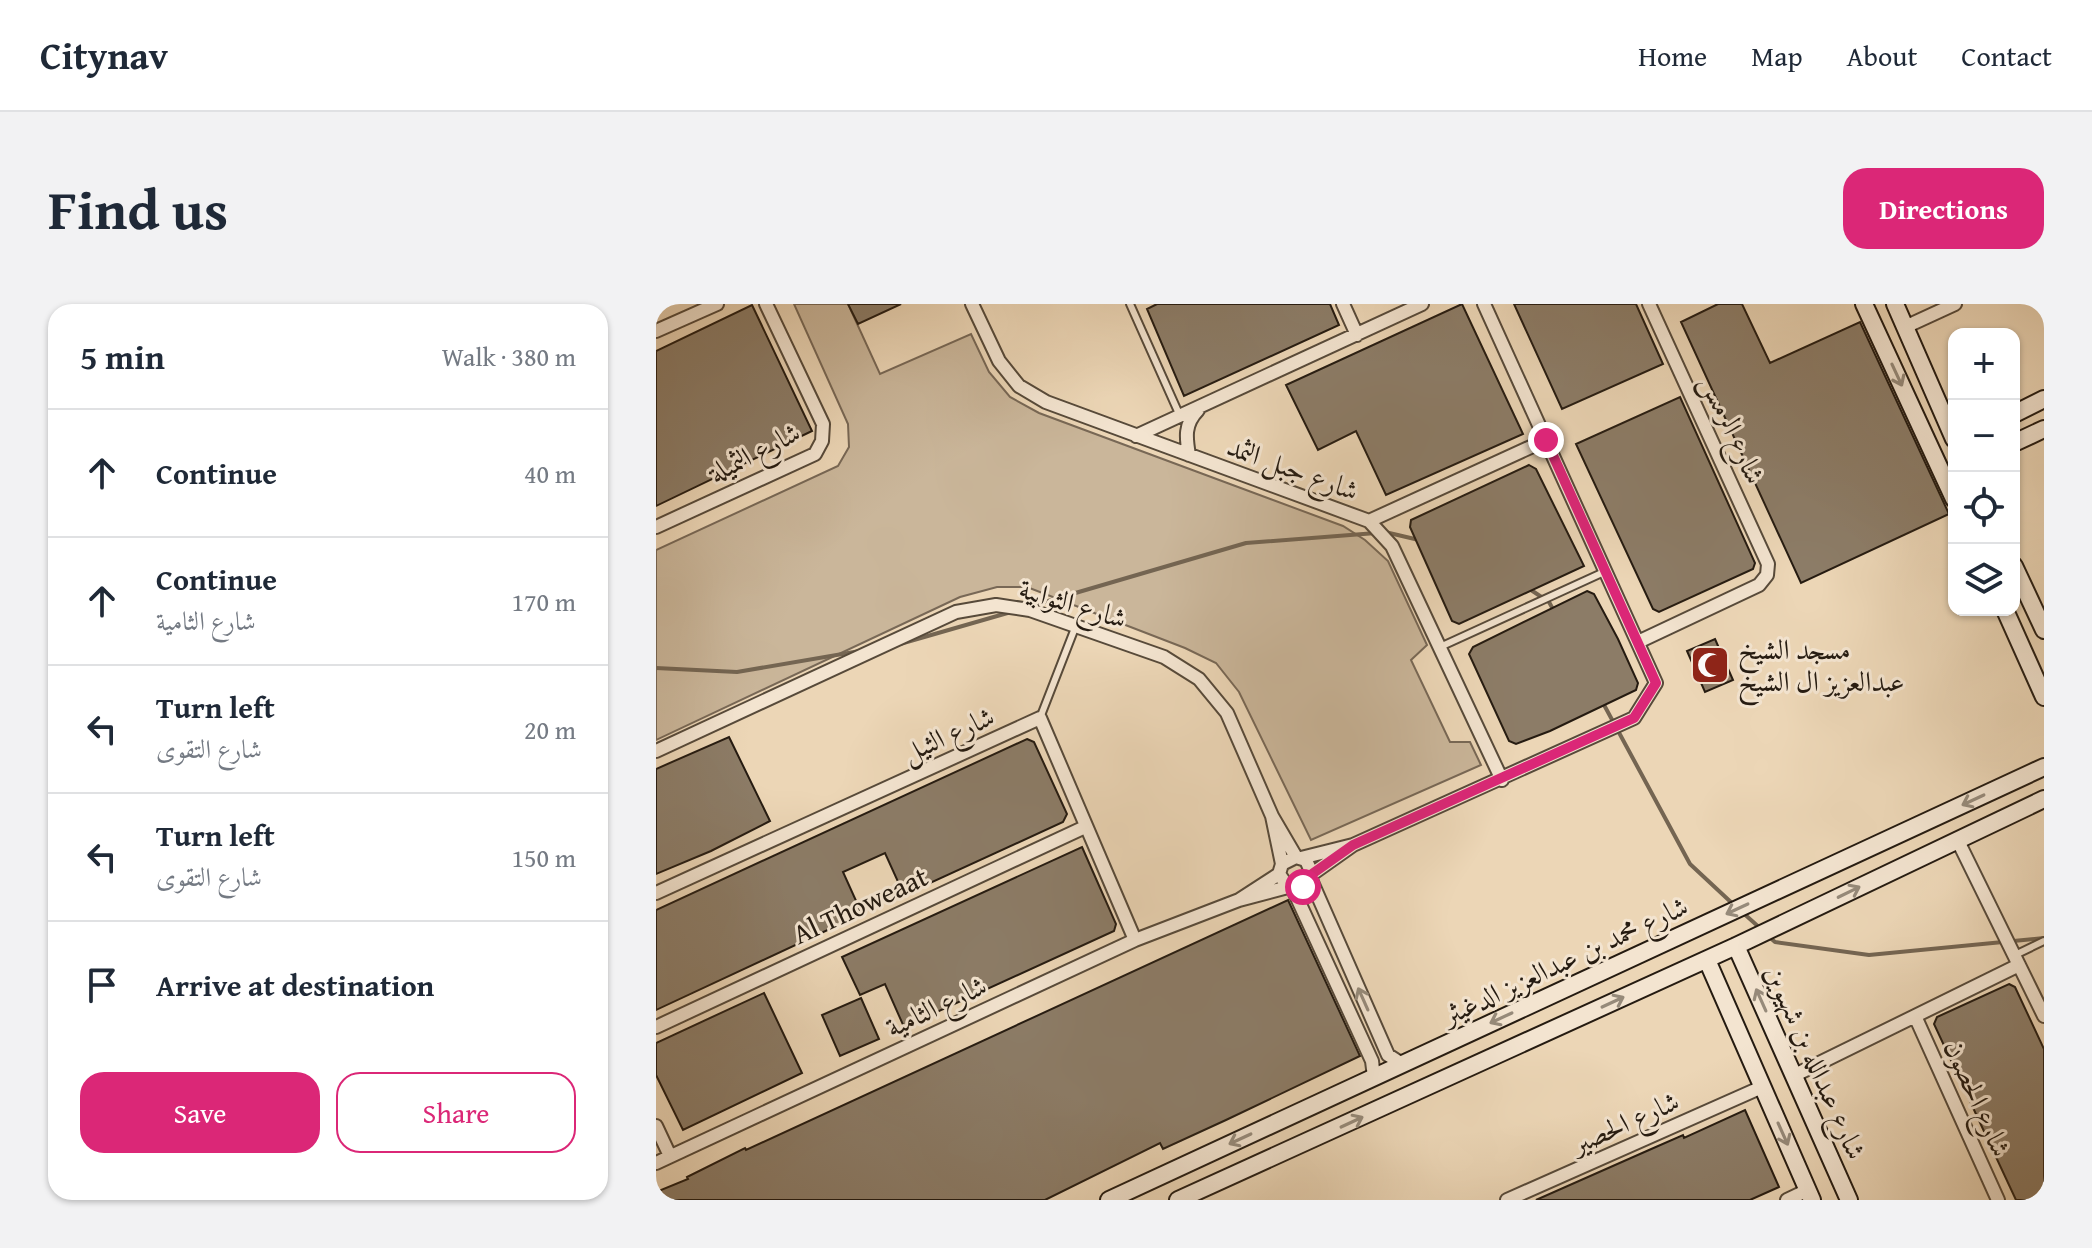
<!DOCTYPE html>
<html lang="en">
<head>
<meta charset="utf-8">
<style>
	:root { --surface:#fff; --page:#f2f2f3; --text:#1f2937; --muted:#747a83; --line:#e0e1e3; --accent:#db2777 }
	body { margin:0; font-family:"Gentium Book Plus",Amiri,serif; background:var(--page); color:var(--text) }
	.controls { position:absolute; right:24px; top:24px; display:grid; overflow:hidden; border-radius:16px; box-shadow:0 2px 6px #0004 }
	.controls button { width:72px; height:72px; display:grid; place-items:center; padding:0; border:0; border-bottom:2px solid var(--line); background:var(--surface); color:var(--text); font:40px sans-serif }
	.stop { position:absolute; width:24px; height:24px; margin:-18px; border:6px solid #db2777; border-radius:50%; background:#fff }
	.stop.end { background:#db2777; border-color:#fff; box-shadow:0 2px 8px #0008 }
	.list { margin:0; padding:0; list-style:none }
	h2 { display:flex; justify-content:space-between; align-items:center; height:104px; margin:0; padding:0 32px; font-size:34px }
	h2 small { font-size:26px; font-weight:400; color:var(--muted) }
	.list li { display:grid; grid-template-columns:52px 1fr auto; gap:24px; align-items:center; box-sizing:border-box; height:128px; padding:0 32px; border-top:2px solid var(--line) }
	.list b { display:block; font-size:30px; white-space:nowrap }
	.list p { margin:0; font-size:26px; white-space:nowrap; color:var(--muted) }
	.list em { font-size:26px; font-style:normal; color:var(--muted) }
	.actions { display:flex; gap:16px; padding:24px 32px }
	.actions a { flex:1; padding:18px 0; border:2px solid var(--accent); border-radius:24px; text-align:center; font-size:28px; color:var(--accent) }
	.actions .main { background:var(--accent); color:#fff }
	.icon { flex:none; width:44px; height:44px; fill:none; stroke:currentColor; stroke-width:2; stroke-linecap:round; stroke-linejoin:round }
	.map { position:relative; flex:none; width:1388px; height:896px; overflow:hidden; border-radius:24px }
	header { display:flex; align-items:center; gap:48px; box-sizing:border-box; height:112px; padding:0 40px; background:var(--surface); border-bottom:2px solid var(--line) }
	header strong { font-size:38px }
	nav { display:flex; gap:44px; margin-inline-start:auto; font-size:28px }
	.intro { display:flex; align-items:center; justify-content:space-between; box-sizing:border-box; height:192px; padding:0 48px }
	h1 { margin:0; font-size:56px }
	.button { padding:20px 36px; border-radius:24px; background:var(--accent); color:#fff; font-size:28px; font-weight:700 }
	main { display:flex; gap:48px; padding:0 48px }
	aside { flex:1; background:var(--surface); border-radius:24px; box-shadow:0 2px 6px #0004 }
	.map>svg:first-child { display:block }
	.green { fill:#cab69a; stroke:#786856; stroke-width:2 }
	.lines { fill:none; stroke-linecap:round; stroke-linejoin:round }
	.stream { stroke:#746552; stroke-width:4 }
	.building { fill:#8c7c67; stroke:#251b11; stroke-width:2 }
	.lane-casing { stroke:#574a3a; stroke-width:10 }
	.street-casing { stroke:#574a3a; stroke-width:16 }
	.secondary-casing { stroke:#251b11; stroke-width:20 }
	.lane { stroke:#f3e4d0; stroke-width:6 }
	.street { stroke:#f3e4d0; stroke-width:12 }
	.secondary { stroke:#f3e4d0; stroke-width:16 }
	.oneway { stroke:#968a7a }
	.route { stroke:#db2777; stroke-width:10 }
	.labels { text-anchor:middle; stroke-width:6; stroke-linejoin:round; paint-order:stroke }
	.street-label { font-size:28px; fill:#251b11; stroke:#f3e4d0 }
	.poi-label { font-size:28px; fill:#251b11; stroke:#f3e4d0; text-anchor:start }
</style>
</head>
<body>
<header>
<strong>Citynav</strong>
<nav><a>Home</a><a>Map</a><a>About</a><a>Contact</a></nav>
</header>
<div class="intro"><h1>Find us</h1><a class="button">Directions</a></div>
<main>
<aside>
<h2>5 min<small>Walk · 380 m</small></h2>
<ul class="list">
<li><svg class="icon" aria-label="ahead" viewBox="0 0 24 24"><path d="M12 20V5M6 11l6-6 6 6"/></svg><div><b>Continue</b></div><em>40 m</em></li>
<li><svg class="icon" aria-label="ahead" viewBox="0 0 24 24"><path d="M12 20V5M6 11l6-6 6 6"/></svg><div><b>Continue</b><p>شارع الثامية</p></div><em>170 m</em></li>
<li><svg class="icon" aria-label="left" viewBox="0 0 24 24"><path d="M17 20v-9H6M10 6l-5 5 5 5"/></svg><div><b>Turn left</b><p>شارع التقوى</p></div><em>20 m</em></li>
<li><svg class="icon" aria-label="left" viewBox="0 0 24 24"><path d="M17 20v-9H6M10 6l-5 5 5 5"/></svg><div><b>Turn left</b><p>شارع التقوى</p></div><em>150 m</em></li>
<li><svg class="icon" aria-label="arrive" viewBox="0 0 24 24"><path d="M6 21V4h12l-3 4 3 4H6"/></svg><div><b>Arrive at destination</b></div></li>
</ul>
<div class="actions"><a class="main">Save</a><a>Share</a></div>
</aside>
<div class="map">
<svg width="1388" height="896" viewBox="0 0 1388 896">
	<rect width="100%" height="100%" fill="#ecd6b6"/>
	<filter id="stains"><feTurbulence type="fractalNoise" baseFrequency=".0025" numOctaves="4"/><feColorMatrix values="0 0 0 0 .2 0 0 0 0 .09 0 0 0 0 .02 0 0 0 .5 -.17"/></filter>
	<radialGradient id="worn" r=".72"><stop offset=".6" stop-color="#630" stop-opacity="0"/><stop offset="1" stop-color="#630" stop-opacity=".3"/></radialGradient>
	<!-- green -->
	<path class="green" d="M138 0H192L224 70 315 30 333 68 354 93 383 109 687 222 709 236 732 257 771 341 755 356 794 438H814L825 461 655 536 583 388 560 359 529 344 371 283H341L304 293 0 436V246L182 162 193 143 192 120Z"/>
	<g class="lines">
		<!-- stream -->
		<path class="stream" d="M729 228 763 236
			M872 284 893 298 898 307
			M375 302 590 239 720 229
			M244 340 355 308
			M0 364 81 368 204 347
			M947 399 1034 560 1078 601
			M1085 607 1105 625
			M1111 631 1119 638 1213 651 1388 634"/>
	</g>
	<!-- building -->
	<path class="building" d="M192 0H245L202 20Z
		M501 0H674L683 21 528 92 491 5Z
		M806 0 867 130 730 191 700 127 662 146 630 81Z
		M858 0H980L1007 60 906 105Z
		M1062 0H1086L1114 59 1204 18 1293 210 1145 279 1025 18Z
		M96 1 156 127 0 202V47Z
		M1024 93 1099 259 1097 265 1003 308 997 305 920 140Z
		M873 161 880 165 928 262 803 320 796 317 754 223 755 216Z
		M931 287 938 290 962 335 982 379 980 386 894 427 860 440 853 437 813 350 817 343Z
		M1059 335 1077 376 1049 388 1031 347Z
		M73 433 114 517 55 547 0 570V465Z
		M371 435 378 438 411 510 407 518 248 591 229 549 187 568 206 610 0 706V606Z
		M426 543 460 620 458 627 248 723 229 680 204 691 186 653Z
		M632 596 704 752 570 816 507 845 504 839 389 896H0V888L32 875 31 873 89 844 90 846Z
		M1353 680 1359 683 1388 745V896H1360L1278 720 1281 713Z
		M108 689 146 769 27 826 0 771V739Z
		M205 694 223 735 184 752 166 711Z
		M1089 806 1123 883 1094 896H880L993 846 1027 831 1028 834Z"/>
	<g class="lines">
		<defs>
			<path id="lane" d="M474 0 524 112
				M784 343 948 268
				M384 414 419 324
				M1359 651 1388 637"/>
			<path id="street" d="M316 0 343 57 363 82 390 98 713 217 736 242 846 476
				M687 0 701 31
				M1249 23 1299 0
				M0 27 61 0
				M480 132 766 0
				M533 151C530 134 528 120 542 106
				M713 217 890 136
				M0 223 159 150 166 137 167 120 110 0
				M982 338 1103 281 1111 271 1112 260 993 0
				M0 447 300 308 340 301 374 306 508 353 543 375 571 409 616 512
				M1301 535 1388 712
				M697 541 978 414 1000 379 828 0
				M645 554 697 541 656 570
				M626 560 616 512 640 553
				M623 570 583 596 632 583H647L656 570 650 556 640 553 626 560 623 570 632 583
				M655 576 732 751 746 760
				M637 585 716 757 718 773
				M0 589 384 414 479 636
				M1259 712 1342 896
				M0 723 429 523
				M1139 771 1363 661
				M0 822 14 852
				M0 859 479 636 583 596
				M851 896 1106 783
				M1131 896 1152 886"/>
			<path id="secondary" d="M1208 0 1298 195
				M1239 0 1298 135
				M1358 110 1388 95
				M1358 139 1388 125
				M1358 262 1388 326
				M1349 306 1388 393
				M1080 642 1193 896
				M1051 656 1156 896
				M453 896 1388 463
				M522 896 1080 642 1388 495"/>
		</defs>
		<!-- lane casing -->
		<use href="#lane" class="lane-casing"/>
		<!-- street casing -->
		<use href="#street" class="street-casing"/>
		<!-- secondary casing -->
		<use href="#secondary" class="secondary-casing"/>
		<!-- lane -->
		<use href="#lane" class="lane"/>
		<!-- street -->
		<use href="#street" class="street"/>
		<!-- secondary -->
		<use href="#secondary" class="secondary"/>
	</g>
	<!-- one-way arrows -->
	<defs><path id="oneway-shaft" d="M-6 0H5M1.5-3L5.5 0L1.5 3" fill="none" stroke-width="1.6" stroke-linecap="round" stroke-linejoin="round" transform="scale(2)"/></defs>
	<g class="oneway">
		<use href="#oneway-shaft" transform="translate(1241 71) rotate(65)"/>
		<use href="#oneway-shaft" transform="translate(1317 496) rotate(155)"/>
		<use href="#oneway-shaft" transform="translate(1193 588) rotate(-26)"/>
		<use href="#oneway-shaft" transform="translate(1081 605) rotate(155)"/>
		<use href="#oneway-shaft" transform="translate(707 695) rotate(-114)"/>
		<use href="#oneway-shaft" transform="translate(1105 696) rotate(-114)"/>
		<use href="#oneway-shaft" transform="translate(957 698) rotate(-25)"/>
		<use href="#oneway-shaft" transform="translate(845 714) rotate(155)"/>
		<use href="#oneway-shaft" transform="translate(696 818) rotate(-25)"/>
		<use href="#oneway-shaft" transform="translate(1127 830) rotate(66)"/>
		<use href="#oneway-shaft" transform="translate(584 835) rotate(155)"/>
	</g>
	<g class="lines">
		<!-- route -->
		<path class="route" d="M647 583 652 580 656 570 697 541 978 414 1000 379 890 136"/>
	</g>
	<!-- icons -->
	<defs>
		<symbol id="mosque-square" viewBox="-11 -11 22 22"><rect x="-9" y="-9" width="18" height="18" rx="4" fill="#8f2418" stroke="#f3e4d0"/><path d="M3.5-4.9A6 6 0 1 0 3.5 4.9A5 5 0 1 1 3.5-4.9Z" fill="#fff"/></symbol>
	</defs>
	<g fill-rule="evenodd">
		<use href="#mosque-square" x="1032" y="339" width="44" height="44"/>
	</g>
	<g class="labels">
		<!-- street labels -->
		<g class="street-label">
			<text transform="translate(1077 125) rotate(65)" y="10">شارع الرمس</text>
			<text transform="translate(98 148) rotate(-27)" y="10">شارع الثميلة</text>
			<text transform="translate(637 164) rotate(20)" y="10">شارع جبل الثمد</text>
			<text transform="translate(417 299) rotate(17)" y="10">شارع الثوابية</text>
			<text transform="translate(292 430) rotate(-24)" y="10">شارع الثيل</text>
			<text transform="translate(204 601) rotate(-25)" y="10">Al Thoweaat</text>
			<text transform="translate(909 656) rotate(-25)" y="10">شارع محمد بن عبدالعزيز الدغيثر</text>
			<text transform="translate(280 702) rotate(-25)" y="10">شارع الثامية</text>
			<text transform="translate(1160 758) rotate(66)" y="10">شارع عبدالله بن شهيوين</text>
			<text transform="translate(1322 794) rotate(66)" y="10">شارع الحصون</text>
			<text transform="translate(969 818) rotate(-24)" y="10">شارع الحصير</text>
		</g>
		<!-- poi labels -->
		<g class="poi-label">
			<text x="1082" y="355">مسجد الشيخ<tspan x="1082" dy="32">عبدالعزيز ال الشيخ</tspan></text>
		</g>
	</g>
	<rect width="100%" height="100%" filter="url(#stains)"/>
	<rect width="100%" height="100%" fill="url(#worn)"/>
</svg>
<div class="controls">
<button>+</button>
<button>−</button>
<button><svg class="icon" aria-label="locate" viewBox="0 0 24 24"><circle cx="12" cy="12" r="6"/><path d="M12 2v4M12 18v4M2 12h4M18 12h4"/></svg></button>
<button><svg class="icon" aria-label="layers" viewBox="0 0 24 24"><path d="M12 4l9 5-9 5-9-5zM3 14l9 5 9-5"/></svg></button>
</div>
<div class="stop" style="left:647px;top:583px"></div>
<div class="stop end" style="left:890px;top:136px"></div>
</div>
</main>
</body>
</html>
